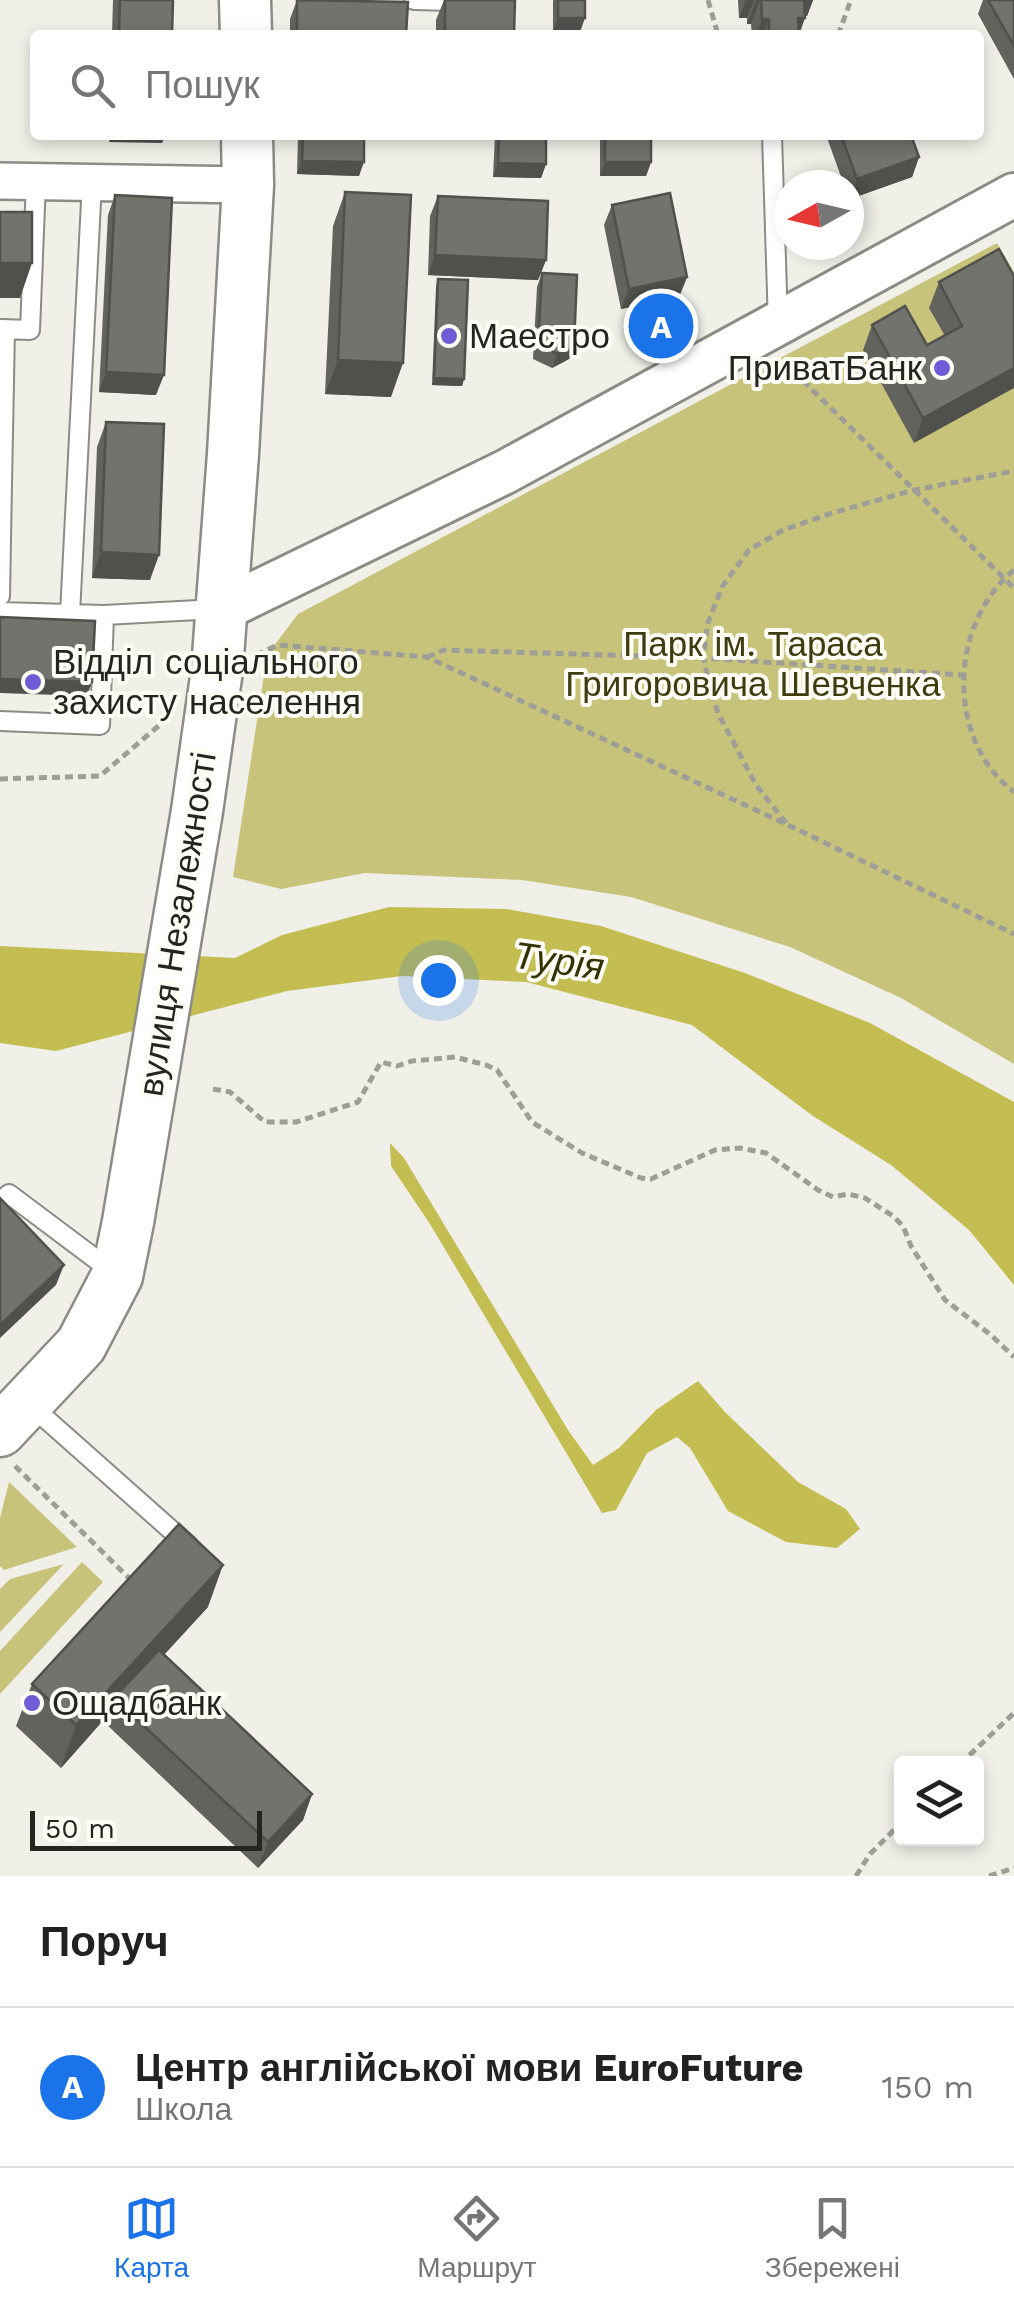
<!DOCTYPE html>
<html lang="uk">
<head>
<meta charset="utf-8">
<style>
	:root { --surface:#fff; --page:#f2f2f2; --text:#222; --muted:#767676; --line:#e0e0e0; --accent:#1a73e8 }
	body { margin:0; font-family:"Work Sans",sans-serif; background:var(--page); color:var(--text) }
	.controls { position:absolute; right:30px; bottom:30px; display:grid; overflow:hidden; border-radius:10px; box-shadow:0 5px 15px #0003 }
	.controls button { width:90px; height:90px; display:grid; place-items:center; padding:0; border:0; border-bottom:2px solid var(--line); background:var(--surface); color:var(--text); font:50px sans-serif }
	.compass { position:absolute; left:774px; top:170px; width:90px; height:90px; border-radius:50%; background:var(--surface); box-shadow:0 5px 15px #0003; rotate:262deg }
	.scale { position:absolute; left:30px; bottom:25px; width:232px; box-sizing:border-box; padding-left:10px; border:5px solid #242421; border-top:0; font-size:28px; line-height:35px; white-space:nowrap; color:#242421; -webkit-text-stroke:8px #fdfdf6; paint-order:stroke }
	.you { position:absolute; left:438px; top:980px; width:35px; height:35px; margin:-25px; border:8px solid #fff; border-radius:50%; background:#1a73e8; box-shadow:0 0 0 15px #1a73e833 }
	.badge { display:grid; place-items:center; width:65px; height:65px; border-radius:50%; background:var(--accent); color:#fff; font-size:32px; font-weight:700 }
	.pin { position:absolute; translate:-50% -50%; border:5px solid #fff; box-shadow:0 2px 10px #0006 }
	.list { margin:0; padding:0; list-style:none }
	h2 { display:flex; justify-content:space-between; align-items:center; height:130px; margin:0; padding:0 40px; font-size:42px }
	h2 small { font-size:32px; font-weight:400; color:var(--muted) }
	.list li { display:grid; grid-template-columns:65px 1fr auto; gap:30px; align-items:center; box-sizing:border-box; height:160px; padding:0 40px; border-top:2px solid var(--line) }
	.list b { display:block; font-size:38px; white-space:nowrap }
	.list p { margin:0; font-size:32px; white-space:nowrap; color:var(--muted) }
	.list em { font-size:32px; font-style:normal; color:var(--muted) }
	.icon { flex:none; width:55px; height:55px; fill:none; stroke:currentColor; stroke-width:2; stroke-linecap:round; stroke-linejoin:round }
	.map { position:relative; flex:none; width:1014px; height:1876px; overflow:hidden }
	.search { position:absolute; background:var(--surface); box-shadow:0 5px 15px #0003; left:30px; right:30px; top:30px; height:110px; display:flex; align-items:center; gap:25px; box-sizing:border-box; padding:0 35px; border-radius:10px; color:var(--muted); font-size:38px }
	.sheet { height:290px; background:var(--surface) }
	nav { display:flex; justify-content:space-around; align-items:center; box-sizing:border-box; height:140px; border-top:2px solid var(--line); background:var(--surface); font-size:28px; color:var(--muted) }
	nav a { display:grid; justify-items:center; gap:5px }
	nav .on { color:var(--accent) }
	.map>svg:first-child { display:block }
	.green { fill:#c7c37a }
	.water { fill:#c3bd52 }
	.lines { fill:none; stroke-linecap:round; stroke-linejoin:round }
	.service-casing { stroke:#8c8c86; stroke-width:22 }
	.minor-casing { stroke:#8c8c86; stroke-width:40 }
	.tertiary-casing { stroke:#8c8c86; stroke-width:48 }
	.secondary-casing { stroke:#8c8c86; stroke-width:55 }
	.path { stroke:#9e9e99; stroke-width:5; stroke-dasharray:8 5; stroke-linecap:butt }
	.service { stroke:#fff; stroke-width:18 }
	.minor { stroke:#fff; stroke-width:35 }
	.tertiary { stroke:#fff; stroke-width:42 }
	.secondary { stroke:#fff; stroke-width:50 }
	.wall { fill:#63635e }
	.shaded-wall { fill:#50504c }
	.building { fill:#73736d; stroke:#50504c; stroke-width:2.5 }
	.poi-dot { fill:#6f5cd6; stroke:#fdfdf6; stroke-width:4 }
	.labels { text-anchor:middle; stroke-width:8; stroke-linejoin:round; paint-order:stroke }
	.poi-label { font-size:35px; fill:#242421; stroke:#fdfdf6; text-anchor:start }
	.park-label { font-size:35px; fill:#3f3c0f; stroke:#fdfdf6 }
	.street-label { font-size:35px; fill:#242421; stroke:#fdfdf6 }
	.water-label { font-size:38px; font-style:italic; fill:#353204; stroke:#fdfdf6 }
</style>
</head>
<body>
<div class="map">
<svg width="1014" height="1876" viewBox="0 0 1014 1876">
	<rect width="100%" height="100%" fill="#f0f0e9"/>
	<!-- green -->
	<path class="green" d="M997 243 1014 272V1064L901 998 790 947 631 897 522 880 365 873 281 889 233 877 267 655 298 614Z
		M9 1482 77 1547 4 1570 0 1566V1518Z
		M82 1562 103 1582 0 1694V1651Z
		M64 1564 0 1632V1589L10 1579Z"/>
	<!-- water -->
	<path class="water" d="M389 907 506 909 601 926 745 973 870 1023 1014 1102V1285L969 1230 891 1165 813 1116 692 1025 526 982 402 976 287 991 56 1051 0 1043V946L235 958 282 935Z
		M390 1143 404 1158 568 1430 593 1465 619 1448 656 1410 698 1381 725 1412 798 1482 846 1509 860 1529 837 1548 786 1542 728 1511 690 1448 677 1437 647 1453 616 1510 602 1513 430 1224 391 1166Z"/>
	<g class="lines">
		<defs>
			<path id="service" d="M414 0 488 2V0
				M772 135 778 324
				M0 329 30 330 36 182
				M0 484H2L5 329
				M0 596 2 484
				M0 612 104 615
				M70 614 92 182
				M0 721 100 725 104 615 217 609
				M0 1202 9 1194 113 1272
				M28 1403 188 1545"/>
			<path id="minor" d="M0 181 248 185"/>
			<path id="tertiary" d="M223 609 505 472 1014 195"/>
			<path id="secondary" d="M245 0 246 35
				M0 1431 81 1345 117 1276 128 1222 197 811 217 670 233 454 248 185 247 135"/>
		</defs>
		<!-- service casing -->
		<use href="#service" class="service-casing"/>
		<!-- minor casing -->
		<use href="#minor" class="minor-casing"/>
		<!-- tertiary casing -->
		<use href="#tertiary" class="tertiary-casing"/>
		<!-- secondary casing -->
		<use href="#secondary" class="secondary-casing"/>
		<!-- path -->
		<path class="path" d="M708 0 718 35
			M838 35 851 0
			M787 361 788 366 1014 588
			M1014 570C949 624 945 739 1014 792
			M256 655 278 645 427 657 788 825 1014 934
			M427 657 444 650 704 658 962 675
			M0 779 100 776 169 717
			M786 823 756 785 718 713 708 681 704 658 707 625 722 587 749 550 783 530 832 513 914 490 1014 471
			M213 1089 230 1092 265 1122H296L358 1102 381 1062 397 1066 412 1061 455 1057 486 1065 497 1070 532 1122 582 1153 641 1178 651 1179 715 1150 740 1148 766 1153 818 1190 833 1197 848 1194 865 1198 893 1216 903 1226 911 1246 945 1300 991 1335 1014 1357
			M15 1466 132 1581
			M960 1764 1014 1713
			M856 1876 870 1854 902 1822
			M989 1876 1014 1868"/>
		<!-- service -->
		<use href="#service" class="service"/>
		<!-- minor -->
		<use href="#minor" class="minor"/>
		<!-- tertiary -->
		<use href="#tertiary" class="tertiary"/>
		<!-- secondary -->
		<use href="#secondary" class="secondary"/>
	</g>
	<!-- wall -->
	<path class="wall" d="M113 0H173L172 35H112Z
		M297 0 406 35H290V19Z
		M444 0H515L514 35H436V20Z
		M553 0H585L580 32H553Z
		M732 0H813L807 16H805L799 35H752L751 24H747V18H739L738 0Z
		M983 0H1014V79L978 14Z
		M298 135H364L359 176 297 174Z
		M495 135H546V164L541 178 493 177Z
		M602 135H651V162L646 176H600V139Z
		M826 135H911L919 157 912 177 850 199 849 185H844Z
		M345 192 391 397 325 394 333 226Z
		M115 195 156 395 99 392 108 215Z
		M438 196 546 260 538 280 428 275 430 216Z
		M612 205 687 277 679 297 621 309 604 225Z
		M542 273 574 345 569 359 552 368 533 359 537 287Z
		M1014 276 914 443 863 350 872 325 927 345 945 336 929 308 939 282Z
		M438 279 464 379 462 386 432 385 436 286Z
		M106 422 150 580 92 578 97 447Z
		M208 1607 164 1654 312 1794 303 1820 258 1868 105 1723 107 1716 61 1768 16 1726 32 1684Z"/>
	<!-- shaded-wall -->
	<path class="shaded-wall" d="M746 0H754L747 18H739Z
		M756 0H760L751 24H747Z
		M803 0H813L807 16H803L805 18 799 35H792Z
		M558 18H585L580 32H553Z
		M762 19H769L763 35H756Z
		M111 135H166L162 143 109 142Z
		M919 157 912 177 850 199 857 179Z
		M302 161 364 162 359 176 297 174Z
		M605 162H651L646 176H600Z
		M498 163 546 164 541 178 493 177Z
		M435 255 546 260 538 280 428 275Z
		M0 263H32L20 298H0Z
		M687 277 679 297 621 309 629 289Z
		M574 345 569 359 552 368 557 354Z
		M338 360 403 363 391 397 325 394Z
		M1014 368V388L914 443 923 418Z
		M106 372 164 375 156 395 99 392Z
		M434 378 464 379 462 386 432 385Z
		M101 552 159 555 150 580 92 578Z
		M0 679 92 682 87 696 0 693Z
		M64 1265 56 1285 0 1338V1325Z
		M223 1565 208 1607 120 1703 114 1698 107 1716 61 1768 76 1725Z
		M312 1794 303 1820 258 1868 268 1842Z"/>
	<!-- building -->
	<path class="building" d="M120 0H173L172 35H119Z
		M297 0 408 2 406 35H297Z
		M445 0H515L514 35H445Z
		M558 0H585V18H558Z
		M761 0H804L805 18H798L799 35H769V19H762Z
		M988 0H1014V46Z
		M303 135H364V162L302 161Z
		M499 135H546V164L498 163Z
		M605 135H651V162H605Z
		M841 135H911L919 157 857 179Z
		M345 192 411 195 403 363 338 360Z
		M670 193 687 277 629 289 612 205Z
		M115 195 172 198 164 375 106 372Z
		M438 196 548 201 546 260 435 255Z
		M0 212H32V263H0Z
		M999 249 1014 276V368L923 418 872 325 905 306 927 345 962 326 939 282Z
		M542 273 577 275 574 345 557 354 538 345Z
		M438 279 468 280 464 379 434 378Z
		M106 422 164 424 159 555 101 552Z
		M0 617 95 621 92 682 0 679Z
		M0 1198 64 1265 0 1325Z
		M179 1524 223 1565 76 1725 32 1684Z
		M159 1650 312 1794 268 1842 114 1698Z"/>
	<!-- markers -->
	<g class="poi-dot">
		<circle cx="449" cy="336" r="10"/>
		<circle cx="942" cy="368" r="10"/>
		<circle cx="33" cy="682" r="10"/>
		<circle cx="32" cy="1703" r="10"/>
	</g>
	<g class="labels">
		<!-- poi labels -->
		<g class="poi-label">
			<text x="469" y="348">Маестро</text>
			<text x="922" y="380" text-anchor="end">ПриватБанк</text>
			<text x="53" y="674">Відділ соціального<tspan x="53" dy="40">захисту населення</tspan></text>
			<text x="52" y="1715">Ощадбанк</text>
		</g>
		<!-- park labels -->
		<g class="park-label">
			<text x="753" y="656">Парк ім. Тараса<tspan x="753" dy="40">Григоровича Шевченка</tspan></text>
		</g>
		<!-- street labels -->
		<g class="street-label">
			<text transform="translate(177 924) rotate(-81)" y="12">вулиця Незалежності</text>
		</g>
		<!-- water labels -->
		<g class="water-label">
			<text transform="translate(559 961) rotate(8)" y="13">Турія</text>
		</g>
	</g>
</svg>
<div class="controls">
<button><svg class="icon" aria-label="layers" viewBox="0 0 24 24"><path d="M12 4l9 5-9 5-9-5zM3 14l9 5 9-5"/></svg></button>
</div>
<svg class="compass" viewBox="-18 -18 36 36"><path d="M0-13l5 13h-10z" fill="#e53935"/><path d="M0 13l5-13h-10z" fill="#767676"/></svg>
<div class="scale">50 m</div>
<div class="you"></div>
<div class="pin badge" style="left:661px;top:326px">A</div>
<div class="search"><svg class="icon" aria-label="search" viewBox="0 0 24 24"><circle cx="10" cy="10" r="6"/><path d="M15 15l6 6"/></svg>Пошук</div>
</div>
<section class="sheet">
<h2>Поруч<small></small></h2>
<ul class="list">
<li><span class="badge">A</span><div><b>Центр англійської мови EuroFuture</b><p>Школа</p></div><em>150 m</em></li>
</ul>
</section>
<nav>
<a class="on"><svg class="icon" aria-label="map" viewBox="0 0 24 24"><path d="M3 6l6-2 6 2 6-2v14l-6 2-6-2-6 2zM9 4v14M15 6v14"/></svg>Карта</a>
<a><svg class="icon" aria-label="directions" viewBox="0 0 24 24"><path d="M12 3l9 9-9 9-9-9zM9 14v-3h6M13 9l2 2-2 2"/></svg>Маршрут</a>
<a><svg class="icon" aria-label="saved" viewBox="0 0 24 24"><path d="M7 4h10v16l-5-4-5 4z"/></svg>Збережені</a>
</nav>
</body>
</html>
